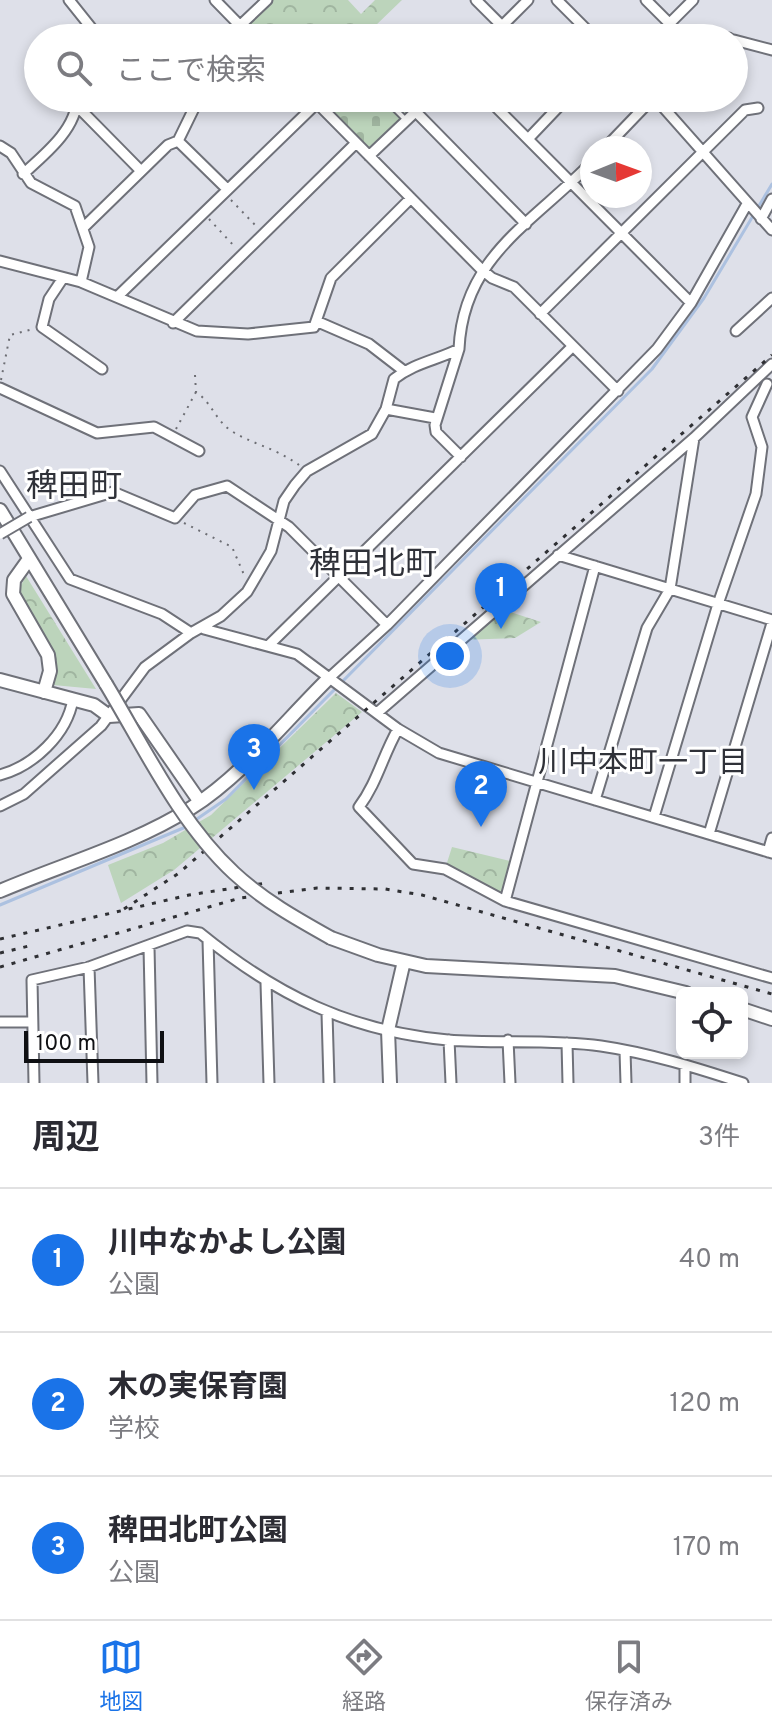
<!DOCTYPE html>
<html lang="ja">
<head>
<meta charset="utf-8">
<style>
	:root { --surface:#fff; --page:#f7f7f7; --text:#2b2b33; --muted:#7c7c81; --line:#e1e1e2; --accent:#1a73e8 }
	body { margin:0; font-family:Overpass,"Noto Sans JP",sans-serif; background:var(--page); color:var(--text) }
	.controls { position:absolute; right:24px; bottom:24px; display:grid; overflow:hidden; border-radius:12px; box-shadow:0 4px 12px #0003 }
	.controls button { width:72px; height:72px; display:grid; place-items:center; padding:0; border:0; border-bottom:2px solid var(--line); background:var(--surface); color:var(--text); font:40px sans-serif }
	.compass { position:absolute; left:580px; top:136px; width:72px; height:72px; border-radius:50%; background:var(--surface); box-shadow:0 4px 12px #0003; rotate:89deg }
	.scale { position:absolute; left:24px; bottom:20px; width:140px; box-sizing:border-box; padding-left:8px; border:4px solid #0f1013; border-top:0; font-size:22px; line-height:28px; white-space:nowrap; color:#0f1013; -webkit-text-stroke:6px #fff; paint-order:stroke }
	.you { position:absolute; left:450px; top:656px; width:28px; height:28px; margin:-20px; border:6px solid #fff; border-radius:50%; background:#1a73e8; box-shadow:0 0 0 12px #1a73e833 }
	.badge { display:grid; place-items:center; width:52px; height:52px; border-radius:50%; background:var(--accent); color:#fff; font-size:26px; font-weight:700 }
	.pin { position:absolute; translate:-50% -66px; filter:drop-shadow(0 2px 4px #0008) }
	.pin::after { content:''; position:absolute; top:42px; width:28px; height:24px; background:inherit; clip-path:polygon(0 0,100% 0,50% 100%) }
	.list { margin:0; padding:0; list-style:none }
	h2 { display:flex; justify-content:space-between; align-items:center; height:104px; margin:0; padding:0 32px; font-size:34px }
	h2 small { font-size:26px; font-weight:400; color:var(--muted) }
	.list li { display:grid; grid-template-columns:52px 1fr auto; gap:24px; align-items:center; box-sizing:border-box; height:144px; padding:0 32px; border-top:2px solid var(--line) }
	.list b { display:block; font-size:30px; white-space:nowrap }
	.list p { margin:0; font-size:26px; white-space:nowrap; color:var(--muted) }
	.list em { font-size:26px; font-style:normal; color:var(--muted) }
	.icon { flex:none; width:44px; height:44px; fill:none; stroke:currentColor; stroke-width:2; stroke-linecap:round; stroke-linejoin:round }
	.map { position:relative; flex:none; width:772px; height:1083px; overflow:hidden }
	.search { position:absolute; background:var(--surface); box-shadow:0 4px 12px #0003; left:24px; right:24px; top:24px; height:88px; display:flex; align-items:center; gap:20px; box-sizing:border-box; padding:0 28px; border-radius:44px; color:var(--muted); font-size:30px }
	.sheet { height:536px; background:var(--surface) }
	nav { display:flex; justify-content:space-around; align-items:center; box-sizing:border-box; height:112px; border-top:2px solid var(--line); background:var(--surface); font-size:22px; color:var(--muted) }
	nav a { display:grid; justify-items:center; gap:4px }
	nav .on { color:var(--accent) }
	.map>svg:first-child { display:block }
	.cemetery { fill:url(#cemetery-stones) }
	.park { fill:url(#park-crowns) }
	.lines { fill:none; stroke-linecap:round; stroke-linejoin:round }
	.stream { stroke:#acc1e0; stroke-width:3 }
	.lane-casing { stroke:#6f7179; stroke-width:8 }
	.street-casing { stroke:#6f7179; stroke-width:13 }
	.secondary-casing { stroke:#6f7179; stroke-width:16 }
	.path { stroke:#6d6e74; stroke-width:2; stroke-dasharray:2 6; stroke-linecap:butt }
	.lane { stroke:#fff; stroke-width:4 }
	.street { stroke:#fff; stroke-width:9 }
	.secondary { stroke:#fff; stroke-width:12 }
	.rail { stroke:#2f3034; stroke-width:3; stroke-dasharray:4 8; stroke-linecap:butt }
	.street-bridge-casing { stroke:#6f7179; stroke-width:13; stroke-linecap:butt }
	.secondary-bridge-casing { stroke:#6f7179; stroke-width:16; stroke-linecap:butt }
	.street-bridge { stroke:#fff; stroke-width:9 }
	.secondary-bridge { stroke:#fff; stroke-width:12 }
	.labels { text-anchor:middle; stroke-width:6; stroke-linejoin:round; paint-order:stroke }
	.neighbourhood-label { font-size:30px; fill:#2f3138; stroke:#fff }
	.quarter-label { font-size:32px; fill:#2f3138; stroke:#fff }
</style>
</head>
<body>
<div class="map">
<svg width="772" height="1083" viewBox="0 0 772 1083">
	<defs>
		<pattern id="cemetery-stones" width="16" height="16" patternUnits="userSpaceOnUse" patternTransform="scale(2)"><rect width="16" height="16" fill="#bcd4bb"/><path d="M2 7V4a2 2 0 0 1 4 0v3zM10 15v-3a2 2 0 0 1 4 0v3z" fill="#a0b5a0"/></pattern>
		<pattern id="park-crowns" width="20" height="18" patternUnits="userSpaceOnUse" patternTransform="scale(2)"><rect width="20" height="18" fill="#bcd4bb"/><path d="M2 6a3 3 0 1 1 6 0M12 15a3 3 0 1 1 6 0" fill="none" stroke="#a0b5a0"/></pattern>
	</defs>
	<rect width="100%" height="100%" fill="#dee0e9"/>
	<!-- cemetery -->
	<path class="cemetery" d="M322 98H430L369 156 317 103Z"/>
	<!-- park -->
	<path class="park" d="M267 0H348L361 14 375 0H402L374 27 382 38H254L239 25Z
		M26 576 96 689 53 685C58 647 36 622 18 591Z
		M498 608 541 622 515 638 461 640Z
		M336 693 362 712 174 870 121 903 108 865 163 843 211 815Z
		M452 847 514 862 505 901 445 869Z"/>
	<g class="lines">
		<!-- stream -->
		<path class="stream" d="M194 821 226 799 652 369 704 298 772 184
			M0 905 188 826"/>
		<defs>
			<path id="lane" d="M384 98 405 119"/>
			<path id="street" d="M69 0 93 30 95 38
				M215 0 252 38
				M476 0 514 38
				M557 0 595 38
				M646 0 684 38
				M669 24 693 0
				M227 38 267 0
				M490 38 528 0
				M714 38H729
				M734 40 772 50
				M312 98 481 269 492 278 514 287 618 391
				M487 98 691 303
				M655 98 772 230
				M77 106 141 171
				M416 112 526 224
				M528 139 567 98
				M178 141 227 189
				M0 146 11 153 31 183 75 206 89 247 81 282
				M605 148 653 98
				M369 156 430 98
				M23 174C44 155 77 129 77 98
				M761 219 772 199
				M83 228 168 145 178 141 199 98
				M0 261 81 282 197 331 248 334 314 327 331 278 411 198
				M63 278 49 299 42 327 102 369
				M117 297 317 103
				M540 314 745 110 758 108
				M316 321 369 344 404 371
				M173 323 356 143
				M736 331 772 298
				M459 349 435 425 436 432 461 457
				M0 388 97 433 154 427 199 451
				M386 409 435 418
				M0 471 70 579 162 614 191 633
				M29 517 113 492 175 518 195 495 227 486 289 527 387 625
				M558 555 772 620
				M204 629 297 654 398 729 439 753 772 853
				M268 646 572 347
				M329 678 387 625 657 349 691 303 747 204
				M377 713 694 438 772 364
				M398 729C383 755 377 783 359 807L413 864 445 869 505 901 772 978
				M0 775C33 766 67 735 73 699
				M595 800 647 628 670 589 694 438
				M0 806 24 794 101 726 145 667 191 633 221 616 247 592 271 551 284 501 295 485 307 471 372 434 386 409 394 379C414 363 437 360 459 349 463 256 534 222 592 162
				M654 817 718 604 756 494 762 447 752 417 767 384
				M709 834 772 623
				M768 852 772 838
				M505 901 595 566
				M208 940 212 1083
				M149 947 152 1083
				M89 967 93 1083
				M266 983 269 1083
				M327 1013 329 1083
				M0 1022H32
				M449 1040 451 1083
				M508 1040 510 1083
				M567 1043 568 1083
				M625 1051 626 1083
				M685 1065V1083
				M34 1083 32 980 89 967 187 931 200 933C276 995 349 1031 448 1040 499 1044 550 1039 601 1046 649 1053 697 1068 743 1083"/>
			<path id="secondary" d="M0 510 106 684
				M29 559 14 580 13 594 48 655 50 671 44 692
				M0 680 94 705 109 716 139 714 200 802
				M0 891C63 864 132 845 191 808 243 775 285 721 329 678
				M331 938 378 955 426 966 615 976 686 993
				M742 1009 772 1019
				M390 1083 388 1030 404 961"/>
		</defs>
		<!-- lane casing -->
		<use href="#lane" class="lane-casing"/>
		<!-- street casing -->
		<use href="#street" class="street-casing"/>
		<!-- secondary casing -->
		<use href="#secondary" class="secondary-casing"/>
		<!-- path -->
		<path class="path" d="M231 200 257 227
			M209 219 235 247
			M195 375 196 392C211 402 215 419 230 430 251 444 274 447 299 465
			M1 380 10 335 33 329
			M176 429 196 392
			M184 523 232 547 245 577"/>
		<!-- lane -->
		<use href="#lane" class="lane"/>
		<!-- street -->
		<use href="#street" class="street"/>
		<!-- secondary -->
		<use href="#secondary" class="secondary"/>
		<!-- rail -->
		<path class="rail" d="M124 909 179 873 772 355
			M0 939 189 895 266 883
			M0 953 33 945
			M0 967 240 898 317 888 385 889 422 895 772 994"/>
		<defs>
			<path id="street-bridge" d="M0 534 29 517"/>
			<path id="secondary-bridge" d="M106 684C144 747 179 822 234 873 263 900 297 919 331 938"/>
		</defs>
		<!-- street-bridge casing -->
		<use href="#street-bridge" class="street-bridge-casing"/>
		<!-- secondary-bridge casing -->
		<use href="#secondary-bridge" class="secondary-bridge-casing"/>
		<!-- street-bridge -->
		<use href="#street-bridge" class="street-bridge"/>
		<!-- secondary-bridge -->
		<use href="#secondary-bridge" class="secondary-bridge"/>
	</g>
	<g class="labels">
		<!-- neighbourhood labels -->
		<g class="neighbourhood-label">
			<text x="643" y="772">川中本町一丁目</text>
		</g>
		<!-- quarter labels -->
		<g class="quarter-label">
			<text x="74" y="496">稗田町</text>
			<text x="373" y="574">稗田北町</text>
		</g>
	</g>
</svg>
<div class="controls">
<button><svg class="icon" aria-label="locate" viewBox="0 0 24 24"><circle cx="12" cy="12" r="6"/><path d="M12 2v4M12 18v4M2 12h4M18 12h4"/></svg></button>
</div>
<svg class="compass" viewBox="-18 -18 36 36"><path d="M0-13l5 13h-10z" fill="#e53935"/><path d="M0 13l5-13h-10z" fill="#7c7c81"/></svg>
<div class="scale">100 m</div>
<div class="you"></div>
<div class="pin badge" style="left:501px;top:629px">1</div>
<div class="pin badge" style="left:481px;top:827px">2</div>
<div class="pin badge" style="left:254px;top:790px">3</div>
<div class="search"><svg class="icon" aria-label="search" viewBox="0 0 24 24"><circle cx="10" cy="10" r="6"/><path d="M15 15l6 6"/></svg>ここで検索</div>
</div>
<section class="sheet">
<h2>周辺<small>3件</small></h2>
<ul class="list">
<li><span class="badge">1</span><div><b>川中なかよし公園</b><p>公園</p></div><em>40 m</em></li>
<li><span class="badge">2</span><div><b>木の実保育園</b><p>学校</p></div><em>120 m</em></li>
<li><span class="badge">3</span><div><b>稗田北町公園</b><p>公園</p></div><em>170 m</em></li>
</ul>
</section>
<nav>
<a class="on"><svg class="icon" aria-label="map" viewBox="0 0 24 24"><path d="M3 6l6-2 6 2 6-2v14l-6 2-6-2-6 2zM9 4v14M15 6v14"/></svg>地図</a>
<a><svg class="icon" aria-label="directions" viewBox="0 0 24 24"><path d="M12 3l9 9-9 9-9-9zM9 14v-3h6M13 9l2 2-2 2"/></svg>経路</a>
<a><svg class="icon" aria-label="saved" viewBox="0 0 24 24"><path d="M7 4h10v16l-5-4-5 4z"/></svg>保存済み</a>
</nav>
</body>
</html>
